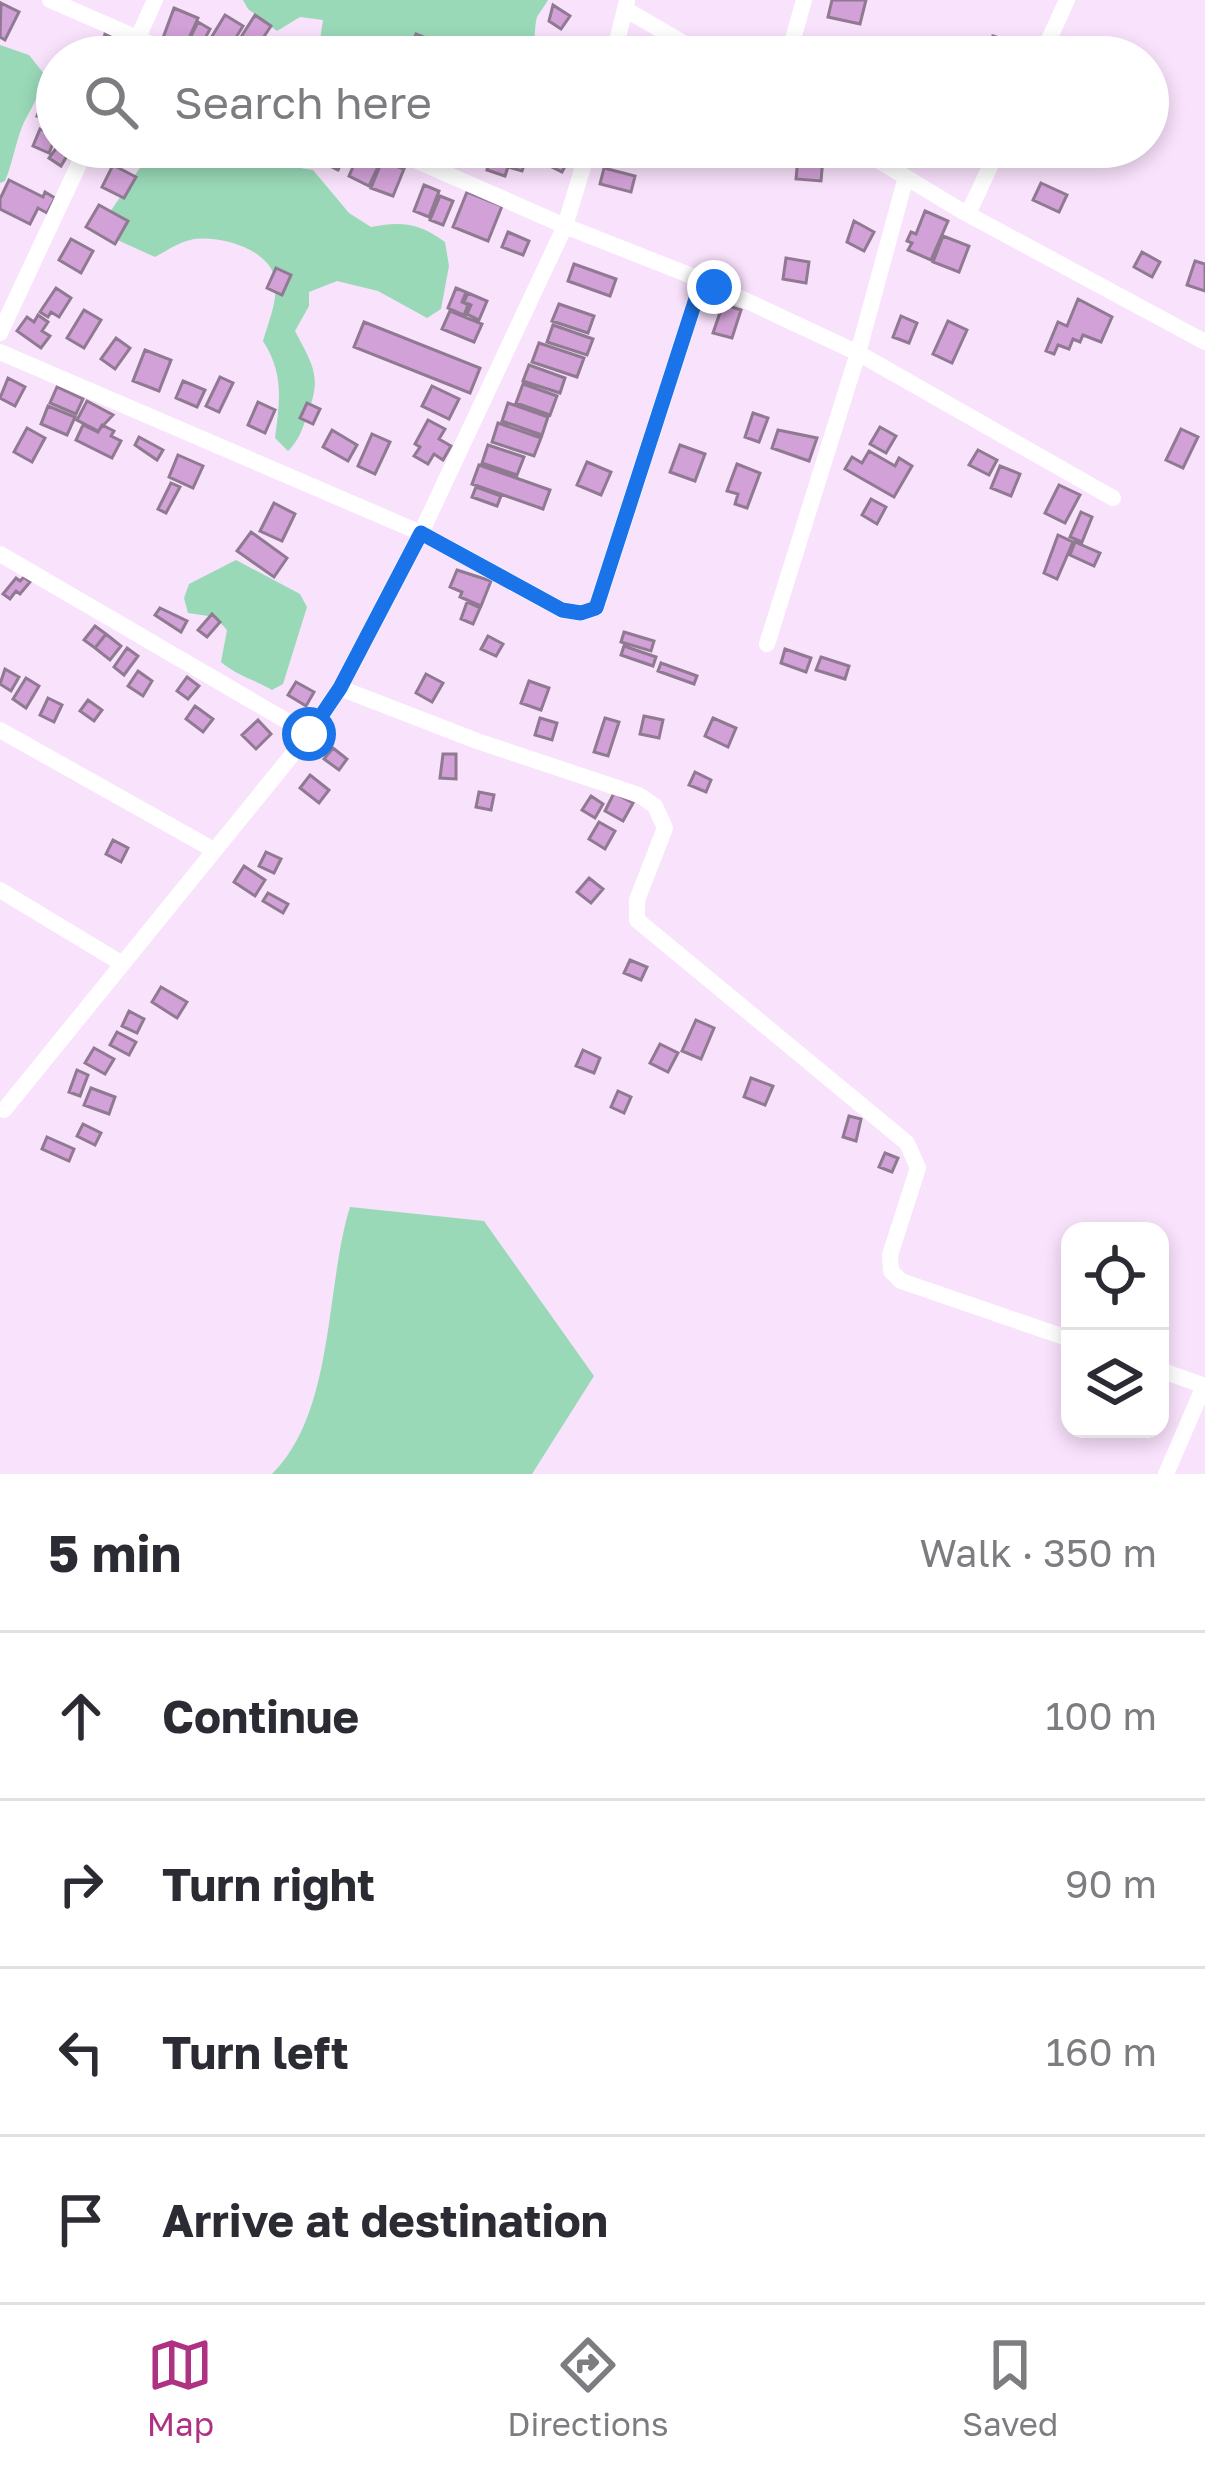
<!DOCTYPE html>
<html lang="en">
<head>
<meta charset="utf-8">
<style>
	:root { --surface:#fff; --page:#f7f7f7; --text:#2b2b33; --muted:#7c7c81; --line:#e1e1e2; --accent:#ae3182 }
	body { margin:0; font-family:"Golos Text",sans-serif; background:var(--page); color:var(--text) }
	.controls { position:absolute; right:36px; bottom:36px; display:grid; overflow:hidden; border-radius:24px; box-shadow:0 6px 18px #0003 }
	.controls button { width:108px; height:108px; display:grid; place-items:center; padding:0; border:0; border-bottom:3px solid var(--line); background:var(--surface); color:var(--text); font:60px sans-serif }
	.stop { position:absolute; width:36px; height:36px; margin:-27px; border:9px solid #1a73e8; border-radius:50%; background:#fff }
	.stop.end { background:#1a73e8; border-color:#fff; box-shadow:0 3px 12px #0008 }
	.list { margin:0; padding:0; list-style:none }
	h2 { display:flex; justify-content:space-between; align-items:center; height:156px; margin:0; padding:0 48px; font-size:51px }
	h2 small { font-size:39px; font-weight:400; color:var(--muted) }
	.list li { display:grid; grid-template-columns:78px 1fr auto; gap:36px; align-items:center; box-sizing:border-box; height:168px; padding:0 48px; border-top:3px solid var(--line) }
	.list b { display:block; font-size:45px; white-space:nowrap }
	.list em { font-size:39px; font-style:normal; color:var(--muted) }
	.icon { flex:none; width:66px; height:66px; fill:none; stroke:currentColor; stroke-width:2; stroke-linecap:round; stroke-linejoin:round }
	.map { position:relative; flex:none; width:1205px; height:1474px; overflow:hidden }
	.search { position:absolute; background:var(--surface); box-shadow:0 6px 18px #0003; left:36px; right:36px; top:36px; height:132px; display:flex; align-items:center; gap:30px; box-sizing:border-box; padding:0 42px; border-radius:66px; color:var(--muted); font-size:45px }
	.sheet { height:828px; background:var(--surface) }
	nav { display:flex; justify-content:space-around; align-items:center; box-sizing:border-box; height:168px; border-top:3px solid var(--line); background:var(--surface); font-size:33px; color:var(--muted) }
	nav a { display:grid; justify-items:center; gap:6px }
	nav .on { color:var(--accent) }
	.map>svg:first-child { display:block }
	.green { fill:#99d9b8 }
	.building { fill:#d2a1d7; stroke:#8f7a92; stroke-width:3 }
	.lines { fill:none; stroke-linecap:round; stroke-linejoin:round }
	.street { stroke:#fff; stroke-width:16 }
	.route { stroke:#1a73e8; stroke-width:15 }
</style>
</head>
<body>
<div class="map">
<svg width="1205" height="1474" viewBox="0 0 1205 1474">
	<rect width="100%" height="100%" fill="#f9e2fc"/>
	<!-- green -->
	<path class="green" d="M243 0H548C547 2 538 15 537 17 532 36 541 45 517 57H430L403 52 399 57H338L319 47 323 20 300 17 277 31 248 9Z
		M0 45 29 55 45 75C40 94 33 105 24 122 16 140 13 162 5 181L0 183Z
		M154 147H253L267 163 313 170 349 213 371 227C402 221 419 223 445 242L449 266 441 309 427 318 378 291 337 281 309 292V306L295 331C314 367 322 377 307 416 302 430 299 440 288 451L275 438C280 400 284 374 263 341 269 320 280 296 274 275 265 247 215 234 190 240 178 243 166 251 155 257L113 238 110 212Z
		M236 560 300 594 307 607 283 684 272 690C255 680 236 675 221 662L227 630 215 617 188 613 184 598 189 584Z
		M350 1207 484 1221 594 1376 532 1474H272C335 1412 325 1287 350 1207Z"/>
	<!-- building -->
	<path class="building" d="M832 0H866L860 24 828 17Z
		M1 3 19 12 5 40 0 37Z
		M553 5 570 16 561 29 549 21Z
		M174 8 198 18 185 47 163 38Z
		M225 15 243 26 229 49 211 38Z
		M255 15 271 26 257 47 241 37Z
		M198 22 210 29 202 44 190 38Z
		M105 34 123 43 116 57H99Z
		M416 34 436 42 430 57 410 49Z
		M993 36 1015 43 1013 57H992Z
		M494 38 510 43 506 57H488Z
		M630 41 654 47 652 57H626Z
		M45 97 57 101V123L37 116Z
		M40 129 56 136 49 153 33 146Z
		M57 147 71 149 61 166 49 158Z
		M288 147H306L297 164 283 157Z
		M322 147 346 154 338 170 316 159Z
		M494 147H530L522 171 508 167 505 176 487 170Z
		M540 147H550L570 157 562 172 534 158Z
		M610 147 639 149 636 163 608 158Z
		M645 147H666L671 149 665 162 643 152Z
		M799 147H824L821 181 796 179Z
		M357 158 378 167 369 186 349 176Z
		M382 161 404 169 393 196 371 188Z
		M113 165 136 177 124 198 102 187Z
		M604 168 635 176 631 192 600 184Z
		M9 180 43 197 45 192 55 198 47 213 38 208 30 224 0 209V199Z
		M1041 183 1067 195 1059 212 1033 200Z
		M424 185 439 191 429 217 414 211Z
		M467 192 502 206 488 241 453 227Z
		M440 196 453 201 443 225 430 220Z
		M99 205 128 221 115 244 86 227Z
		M925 211 948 221 931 260 908 250 912 243 907 241 911 232 916 234Z
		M854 221 874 232 864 251 847 242Z
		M508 232 529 241 523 255 502 247Z
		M943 236 969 246 959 272 933 262Z
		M71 239 93 251 81 273 59 260Z
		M1142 252 1160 262 1152 277 1134 267Z
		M786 258 809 262 806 283 783 279Z
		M1195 261 1205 264V291L1187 285Z
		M574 264 616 279 610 296 568 281Z
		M276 268 291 275 282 295 267 288Z
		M56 288 71 298 59 317 51 312 48 317 40 312Z
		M456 288 466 292 462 302 468 305 464 315 448 308Z
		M468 293 487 301 479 320 467 314 471 305 464 302Z
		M1078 299 1112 317 1101 342 1083 335 1080 342 1073 339 1069 349 1058 345 1054 354 1046 351 1058 322 1067 326Z
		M559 304 594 316 588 333 552 321Z
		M723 304 741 310 732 338 713 333Z
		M84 310 101 320 84 348 67 338Z
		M450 311 482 324 474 342 442 329Z
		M38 315 48 322 42 331 50 336 41 348 17 331 27 317 34 322Z
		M901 316 917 323 909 343 893 337Z
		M948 321 967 330 952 363 933 354Z
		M364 322 480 368 470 393 354 347Z
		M553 325 593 339 587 355 547 342Z
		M116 338 130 348 115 369 101 359Z
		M539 343 584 358 577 377 532 362Z
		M145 350 171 360 159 391 133 381Z
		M529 365 565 378 560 393 523 381Z
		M220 377 233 383 219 412 206 406Z
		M8 378 25 387 15 406 0 398Z
		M183 381 205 390 197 407 176 398Z
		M523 384 557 396 550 415 516 403Z
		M432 386 459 399 449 419 422 406Z
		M57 387 83 399 76 414 50 403Z
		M87 401 113 415 98 431 77 420Z
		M258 402 275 410 265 433 248 425Z
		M307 403 320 409 313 424 300 418Z
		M508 403 548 417 542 435 502 421Z
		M48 406 75 417 67 435 41 424Z
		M753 413 768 418 759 442 745 437Z
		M428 420 445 429 439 439 451 446 443 460 434 454 428 464 414 456 420 447 415 444Z
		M498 423 541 438 534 456 492 442Z
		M83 425 98 432 102 425 114 431 111 436 121 441 112 458 76 440Z
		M880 427 896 436 886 453 870 444Z
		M27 428 45 438 32 462 14 452Z
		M1181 429 1198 437 1183 468 1166 460Z
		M332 430 357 445 348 461 323 447Z
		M778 430 817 438 809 461 772 448Z
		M372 434 390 442 375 474 358 466Z
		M139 437 163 450 157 460 135 445Z
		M488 445 524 457 517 475 482 463Z
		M680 445 705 454 695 481 670 472Z
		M978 450 997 460 989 475 969 465Z
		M869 451 895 466 899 458 912 466 894 497 845 469 852 457 862 463Z
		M178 455 203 466 193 488 169 477Z
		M587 462 611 472 601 495 577 485Z
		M737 464 760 473 747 508 735 504 738 494 727 491Z
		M479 465 550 490 543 509 472 484Z
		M1000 466 1020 474 1011 496 991 488Z
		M171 483 180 487 166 513 158 509Z
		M1059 485 1080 495 1065 523 1045 513Z
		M476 487 501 496 497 506 472 497Z
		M871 499 886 507 877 524 862 515Z
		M274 503 295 514 282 541 260 531Z
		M1081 512 1092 517 1082 542 1070 537Z
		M251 532 287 558 274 577 237 551Z
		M1058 535 1073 542 1057 579 1044 573Z
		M1075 542 1100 553 1094 566 1070 555Z
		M457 570 491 581 481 606 460 597 462 592 450 587Z
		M24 577 30 582 20 594 16 591 10 599 3 594 16 578 20 581Z
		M467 602 480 608 473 624 461 619Z
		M160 608 187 621 181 632 155 615Z
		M212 614 220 622 207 637 198 630Z
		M95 626 106 634 95 648 84 640Z
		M624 632 654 641 651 651 621 642Z
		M106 634 121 646 110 660 95 648Z
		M488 636 503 644 496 656 481 649Z
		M624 646 656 657 653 666 621 655Z
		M127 648 138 656 124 675 114 667Z
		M785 649 811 658 806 672 781 663Z
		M821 657 849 666 845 679 816 670Z
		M661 663 697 676 694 684 658 671Z
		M5 669 19 677 11 691 0 684Z
		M138 671 152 681 143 696 128 686Z
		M426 674 443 683 432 702 416 693Z
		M187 677 199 686 188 699 177 691Z
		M26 678 39 686 26 708 13 699Z
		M529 681 549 688 541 710 521 703Z
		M296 682 314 692 306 706 288 695Z
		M48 698 62 705 54 722 40 715Z
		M88 700 102 710 94 721 80 711Z
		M195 706 213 719 203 732 186 719Z
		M644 716 663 720 659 738 640 734Z
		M540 718 557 723 552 740 535 735Z
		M605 718 619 722 608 756 594 752Z
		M713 718 736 728 728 747 705 736Z
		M258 720 271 734 256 749 242 735Z
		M333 748 347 759 339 770 324 759Z
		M443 754H456V779L440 778Z
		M695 772 711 780 706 792 689 785Z
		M310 775 329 790 319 803 300 788Z
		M479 792 494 795 491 810 476 807Z
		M614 793 633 803 623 821 605 811Z
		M591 796 603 804 595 818 582 810Z
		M599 822 615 831 605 849 589 839Z
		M113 840 128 848 121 862 106 854Z
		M266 852 281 859 274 873 259 866Z
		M244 866 265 880 255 896 234 882Z
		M589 878 603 889 591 903 577 892Z
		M268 893 288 904 283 913 263 901Z
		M630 960 647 967 641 980 624 973Z
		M161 987 187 1002 177 1018 152 1002Z
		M129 1011 144 1019 137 1033 122 1026Z
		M696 1020 714 1028 701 1059 682 1051Z
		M117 1032 136 1042 129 1055 110 1045Z
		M660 1044 678 1053 668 1072 650 1063Z
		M94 1048 114 1059 105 1074 85 1063Z
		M583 1050 600 1058 594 1073 576 1066Z
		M77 1070 88 1075 80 1096 69 1092Z
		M751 1078 773 1086 765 1105 744 1097Z
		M91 1088 115 1097 109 1114 84 1105Z
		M618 1091 631 1097 624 1113 611 1107Z
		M849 1116 861 1119 856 1141 843 1137Z
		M83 1124 101 1133 95 1145 77 1136Z
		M47 1137 74 1149 69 1161 42 1149Z
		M885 1153 898 1158 892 1172 879 1167Z"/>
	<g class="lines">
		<!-- street -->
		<path class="street" d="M50 0 181 57
			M625 9 707 57
			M129 57 155 0
			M613 57 627 1
			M788 57 804 0
			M1041 57 1067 0
			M385 147 565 226 702 280 858 353 906 177
			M856 147 960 210 1205 342
			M968 214 999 147
			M0 333 87 147
			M0 352 421 533 562 610 581 613 596 608 702 280
			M0 554 309 734
			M767 644 858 353 1113 498
			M340 688 477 741 639 795 655 806 665 828 637 900V920L907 1143 918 1168 890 1255 891 1271 901 1281 1070 1339
			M0 730 212 849
			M0 890 121 963
			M4 1110 309 734 340 688 421 533 565 226 589 147
			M1160 1370 1205 1386
			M1166 1474 1204 1386"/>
	</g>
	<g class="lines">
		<!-- route -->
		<path class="route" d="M309 734 340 688 421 533 562 610 581 613 596 608 702 280 714 287"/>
	</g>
</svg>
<div class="controls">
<button><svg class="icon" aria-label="locate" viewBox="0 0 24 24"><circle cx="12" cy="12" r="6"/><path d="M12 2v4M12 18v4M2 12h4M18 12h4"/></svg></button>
<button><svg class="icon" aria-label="layers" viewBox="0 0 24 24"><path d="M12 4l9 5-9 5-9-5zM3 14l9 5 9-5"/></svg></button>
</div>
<div class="stop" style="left:309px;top:734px"></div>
<div class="stop end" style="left:714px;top:287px"></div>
<div class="search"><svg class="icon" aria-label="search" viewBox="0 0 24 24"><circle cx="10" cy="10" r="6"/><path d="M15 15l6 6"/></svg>Search here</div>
</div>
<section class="sheet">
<h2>5 min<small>Walk · 350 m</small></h2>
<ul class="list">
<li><svg class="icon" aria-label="ahead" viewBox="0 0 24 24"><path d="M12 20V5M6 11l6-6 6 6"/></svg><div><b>Continue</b></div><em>100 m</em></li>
<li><svg class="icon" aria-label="right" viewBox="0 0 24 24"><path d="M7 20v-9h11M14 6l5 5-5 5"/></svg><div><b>Turn right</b></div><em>90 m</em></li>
<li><svg class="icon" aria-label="left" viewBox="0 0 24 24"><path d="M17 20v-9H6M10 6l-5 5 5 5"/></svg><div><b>Turn left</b></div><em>160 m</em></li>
<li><svg class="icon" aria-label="arrive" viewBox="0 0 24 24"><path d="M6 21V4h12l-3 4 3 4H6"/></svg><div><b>Arrive at destination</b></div></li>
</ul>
</section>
<nav>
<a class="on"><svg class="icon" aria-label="map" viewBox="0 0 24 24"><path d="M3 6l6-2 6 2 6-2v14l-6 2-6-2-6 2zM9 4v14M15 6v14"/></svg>Map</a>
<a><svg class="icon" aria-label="directions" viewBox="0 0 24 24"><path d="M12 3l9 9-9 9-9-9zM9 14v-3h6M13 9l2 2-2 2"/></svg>Directions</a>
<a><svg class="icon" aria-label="saved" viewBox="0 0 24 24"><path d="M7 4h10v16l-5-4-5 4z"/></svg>Saved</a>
</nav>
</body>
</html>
